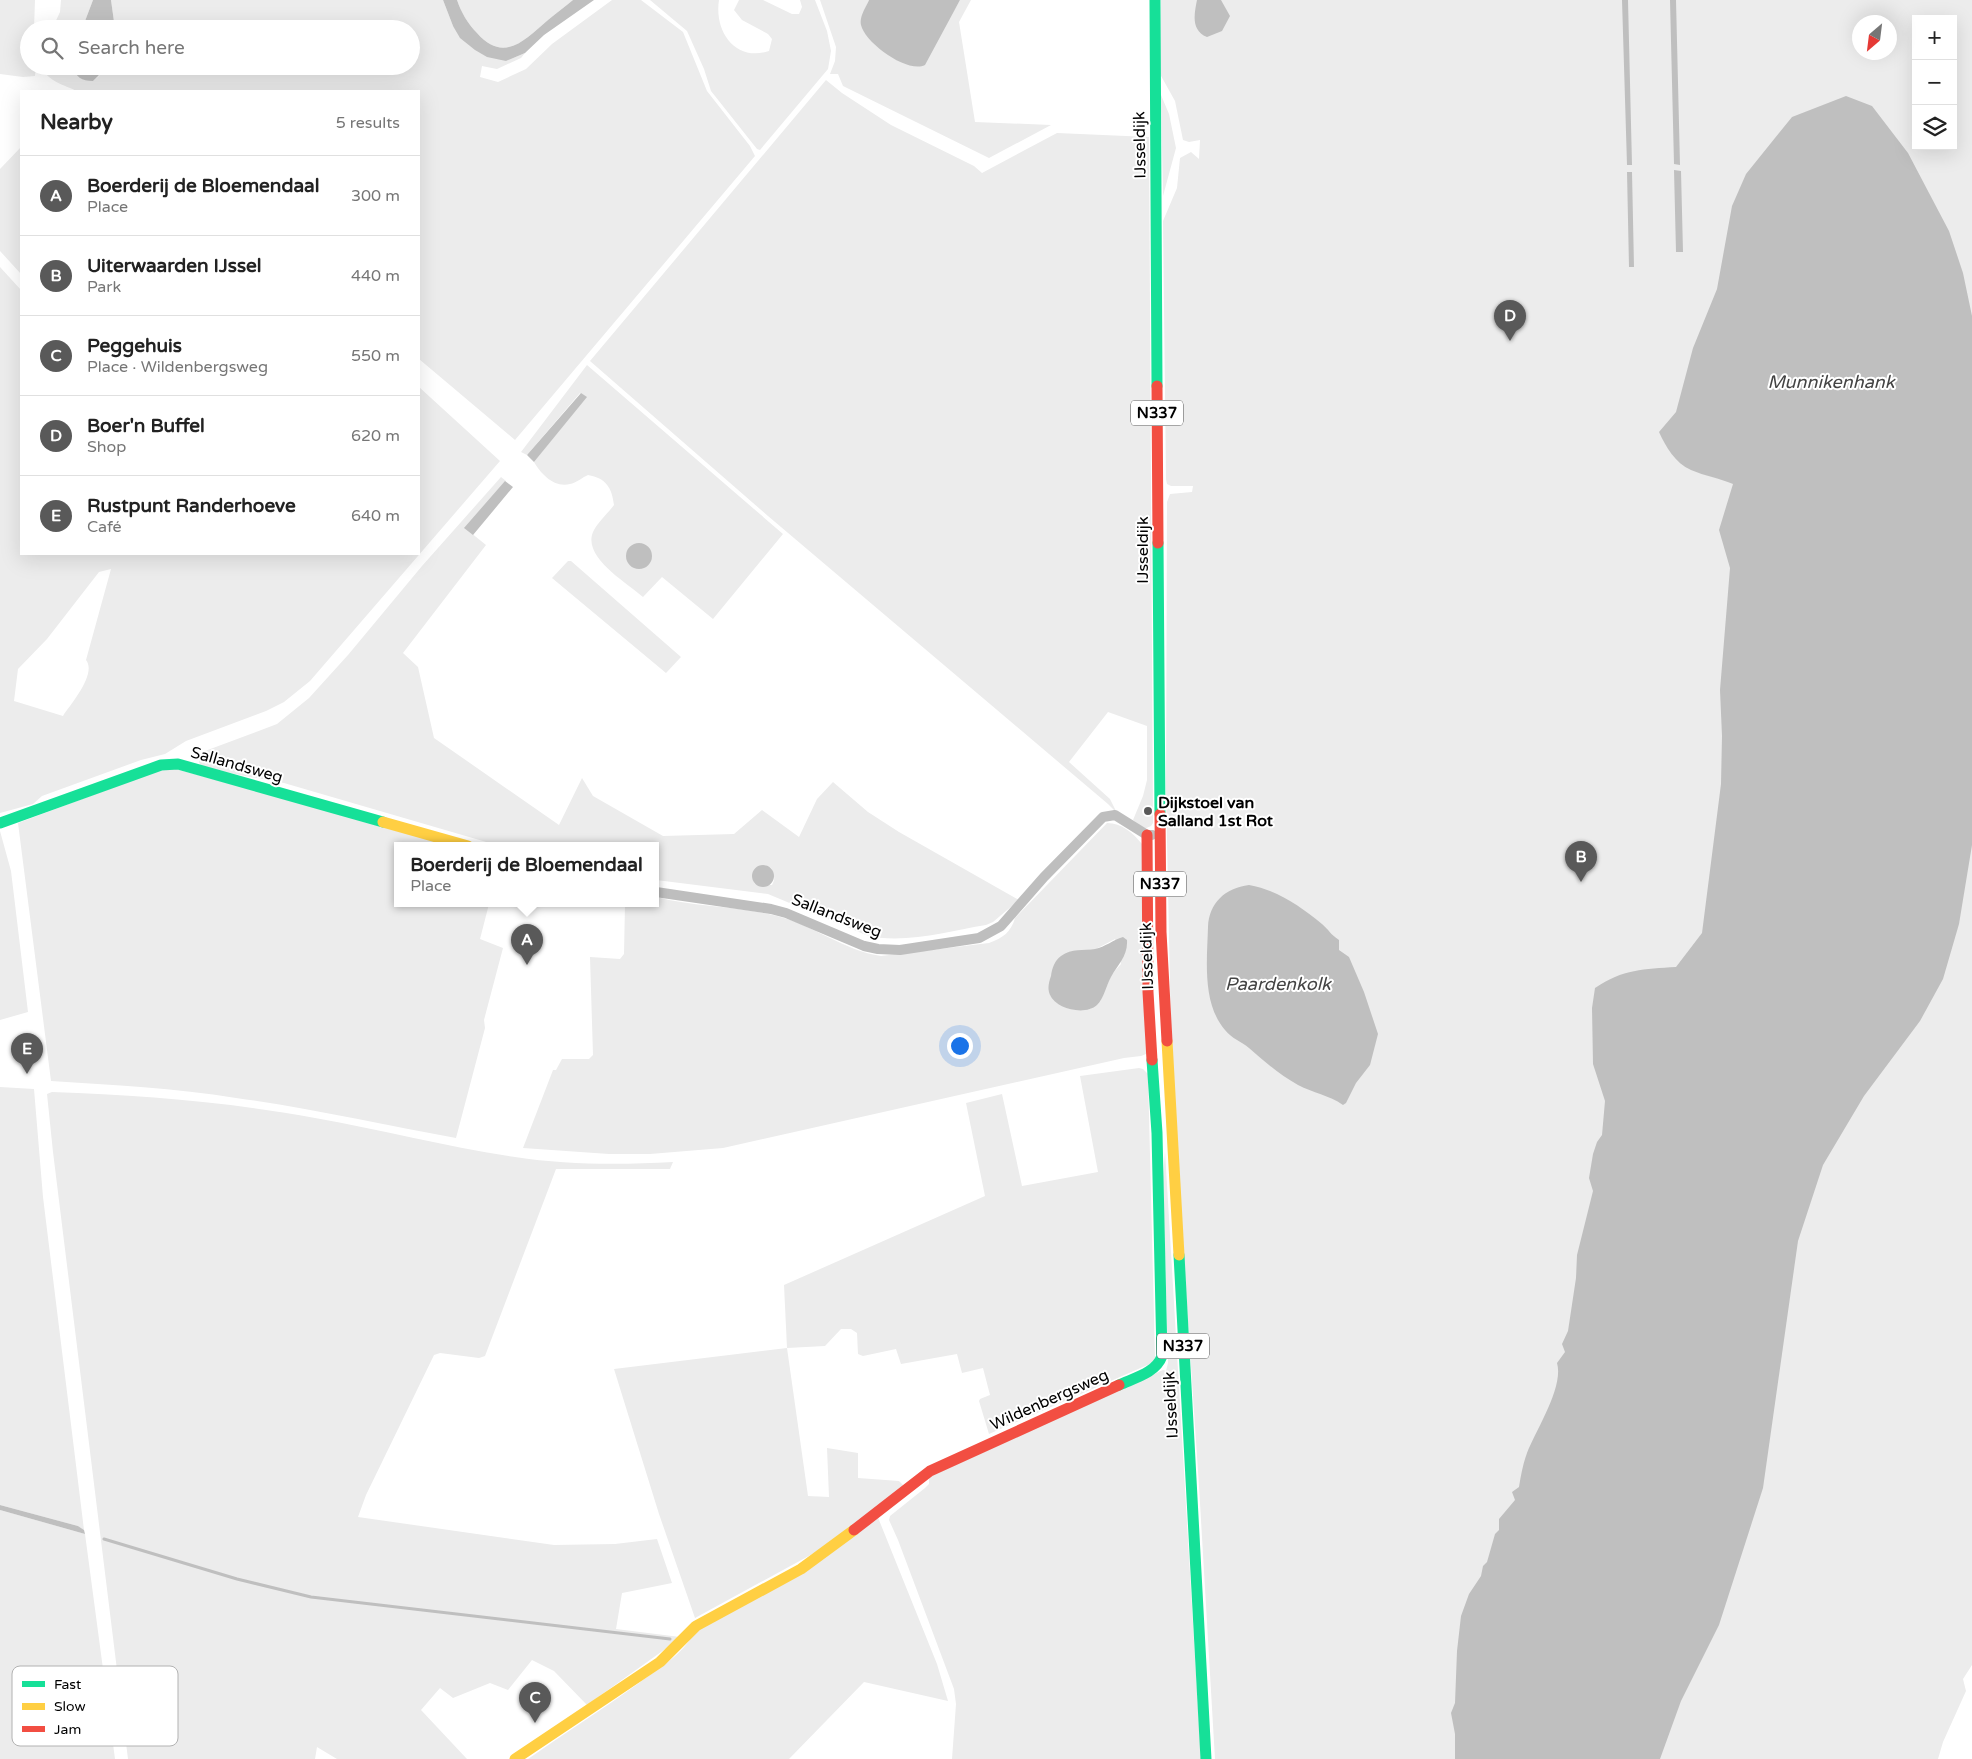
<!DOCTYPE html>
<html lang="en">
<head>
<meta charset="utf-8">
<style>
	:root { --surface:#fff; --page:#f6f6f6; --text:#222; --muted:#767676; --line:#e0e0e0; --accent:#595959 }
	body { margin:0; font-family:"Varela Round",sans-serif; background:var(--page); color:var(--text) }
	.controls { position:absolute; right:15px; top:15px; display:grid; overflow:hidden; border-radius:0px; box-shadow:0 5px 20px #0002 }
	.controls button { width:45px; height:45px; display:grid; place-items:center; padding:0; border:0; border-bottom:1px solid var(--line); background:var(--surface); color:var(--text); font:25px sans-serif }
	.compass { position:absolute; left:1852px; top:15px; width:45px; height:45px; border-radius:50%; background:var(--surface); box-shadow:0 5px 20px #0002; rotate:208deg }
	.you { position:absolute; left:959px; top:1045px; width:18px; height:18px; margin:-12px; border:4px solid #fff; border-radius:50%; background:#1a73e8; box-shadow:0 0 0 8px #1a73e833 }
	.badge { display:grid; place-items:center; width:32px; height:32px; border-radius:50%; background:var(--accent); color:#fff; font-size:16px; font-weight:700 }
	.pin { position:absolute; translate:-50% -41px; filter:drop-shadow(0 1px 2px #0008) }
	.pin::after { content:''; position:absolute; top:26px; width:18px; height:15px; background:inherit; clip-path:polygon(0 0,100% 0,50% 100%) }
	.popup { position:absolute; left:394px; top:842px; width:265px; height:65px; box-sizing:border-box; display:grid; place-content:center; border-radius:0px; background:var(--surface); filter:drop-shadow(0 1px 4px #0005); font-size:16px; white-space:nowrap; color:var(--muted) }
	.popup b { font-size:19px; color:var(--text) }
	.popup::after { content:''; position:absolute; left:50%; top:100%; margin-left:-10px; border:10px solid transparent; border-top-color:var(--surface) }
	.list { margin:0; padding:0; list-style:none }
	h2 { display:flex; justify-content:space-between; align-items:center; height:65px; margin:0; padding:0 20px; font-size:21px }
	h2 small { font-size:16px; font-weight:400; color:var(--muted) }
	.list li { display:grid; grid-template-columns:32px 1fr auto; gap:15px; align-items:center; box-sizing:border-box; height:80px; padding:0 20px; border-top:1px solid var(--line) }
	.list b { display:block; font-size:19px; white-space:nowrap }
	.list p { margin:0; font-size:16px; white-space:nowrap; color:var(--muted) }
	.list em { font-size:16px; font-style:normal; color:var(--muted) }
	.icon { flex:none; width:28px; height:28px; fill:none; stroke:currentColor; stroke-width:2; stroke-linecap:round; stroke-linejoin:round }
	.map { position:relative; flex:none; width:1972px; height:1759px; overflow:hidden }
	.search { position:absolute; background:var(--surface); box-shadow:0 5px 20px #0002; left:20px; top:20px; width:400px; height:55px; display:flex; align-items:center; gap:12px; box-sizing:border-box; padding:0 18px; border-radius:28px; color:var(--muted); font-size:19px }
	.panel { position:absolute; background:var(--surface); box-shadow:0 5px 20px #0002; left:20px; top:90px; width:400px; height:465px; border-radius:0px }
	.map>svg:first-child { display:block }
	.green { fill:#ececec; fill-rule:evenodd }
	.water { fill:#bfbfbf }
	.lines { fill:none; stroke-linecap:round; stroke-linejoin:round }
	.stream { stroke:#bfbfbf; stroke-width:3 }
	.street { stroke:#bebebe; stroke-width:10 }
	.fast { stroke:#16e098; stroke-width:11 }
	.slow { stroke:#ffcf43; stroke-width:11 }
	.jam { stroke:#f24e42; stroke-width:11 }
	.poi-dot { fill:#595959; stroke:#fff; stroke-width:2 }
	.labels { text-anchor:middle; stroke-width:4; stroke-linejoin:round; paint-order:stroke }
	.shield { fill:#fff; stroke:#4c4c4c; stroke-width:1 }
	.shield-label { font-size:15px; font-weight:bold; fill:#000 }
	.street-label { font-size:16px; fill:#000; stroke:#fff }
	.poi-label { font-size:16px; font-weight:bold; fill:#000; stroke:#fff; text-anchor:start }
	.water-label { font-size:18px; font-style:italic; fill:#444; stroke:#fff }
	.key { fill:#fff; stroke:#b2b2b2; stroke-width:1 }
	.key-label { font-size:14px; fill:#000 }
</style>
</head>
<body>
<div class="map">
<svg width="1972" height="1759" viewBox="0 0 1972 1759">
	<rect width="100%" height="100%" fill="#fff"/>
	<!-- green -->
	<path class="green" d="M0 0H35L34 29H29V66H36L35 76 23 77 0 74Z
		M61 0H93L82 29H52L60 12Z
		M111 0H443L453 26 506 61 525 53 521 58 497 69 482 66 480 77 498 82 526 69 552 44 612 0H641L683 32 707 91 750 146 755 156 515 440 419 359V91H77C64 85 47 81 41 66H73L74 73 93 81 99 76 104 66H411V29H115Z
		M457 0H573C565 7 556 13 548 20 526 39 504 64 477 33 468 24 461 12 457 0Z
		M650 0H719C714 31 735 62 769 51L772 39 768 34 742 20 734 10 739 0H763L792 14H799L802 7 800 0H815L827 31 831 51 828 69 760 150 757 149 711 91 704 69 687 31Z
		M820 0H869L865 9 953 12 960 0H971L959 22 975 122 1051 125 989 158 843 86 838 74H830L835 61 836 47Z
		M1161 0H1972V1665L1963 1679 1966 1691 1943 1742 1938 1759H1215L1199 1486 1172 1081 1166 792 1167 502 1170 494 1192 492 1193 486H1171L1167 484 1166 479 1163 221 1177 188 1180 158 1191 152 1199 159 1200 140 1189 142 1183 140 1175 101 1160 74ZM1916 19H1953V146H1916ZM1860 22H1890V52H1860Z
		M826 80 842 93 891 125 974 166 982 173 1057 133 1149 137 1153 823 1151 826 1144 829 1133 820 1143 796 1147 780V726L1108 712 1069 762 1110 799 1117 813 1108 804 768 516 590 361Z
		M1161 95 1169 114 1176 148 1163 196Z
		M21 147V274L0 251V169Z
		M0 267 21 290V554H419V387L500 461 310 681 284 702 266 711 186 741 165 754 141 760 42 796 33 804 0 813ZM111 569 86 660C97 674 71 704 63 716L14 701 18 669 47 639 99 572Z
		M587 365 783 534 713 619 662 577 643 597C626 582 580 556 594 530 599 521 608 513 614 505 612 488 606 478 588 475 583 477 576 483 570 484 554 488 541 474 534 462L586 397 580 393 527 455 521 452Z
		M501 477 506 481 465 528 486 545 403 653 418 667 434 738 559 825 582 778 593 796 663 836 734 834 762 810 799 837 817 799 833 782 868 812 899 832 1019 900 993 922 986 925C949 931 902 945 866 935L768 894 656 880V846H500L284 783 202 768 199 762V758L205 751 277 724 309 698 348 655 422 566ZM765 865 771 868C774 875 776 878 772 885L755 884C749 874 754 867 765 865Z
		M568 561H571L681 657 666 673 552 578Z
		M168 767 460 846H398V904H489L480 939 503 948 484 1020 485 1028 456 1138C383 1125 310 1108 236 1098 175 1088 113 1085 51 1081L18 823Z
		M1107 823C1122 823 1133 833 1142 844L1146 1054 1141 1056 1124 1058 723 1148 650 1154H609L523 1148 553 1070H556L562 1059H589L593 1055 590 957 620 959 624 954 625 904H656V897C695 907 738 906 777 916 813 925 845 951 881 956L989 943C1003 938 1011 932 1015 918ZM1115 939 1121 964 1112 974 1100 1001 1058 1004 1050 995 1049 989 1055 963 1069 952 1096 949Z
		M0 831 11 871 28 1012 0 1020Z
		M1139 1068 1143 1069 1148 1074 1155 1358 1152 1363 989 1434 979 1401 980 1399 990 1395 983 1368 962 1373 957 1354 901 1364 896 1349 863 1356 858 1354 857 1333 851 1329H841L825 1346 787 1348 808 1496 829 1497 827 1448 858 1453V1478L899 1481 904 1486 827 1546 695 1618 659 1514 614 1369 787 1348 784 1285 985 1196 966 1103 1002 1094 1022 1186 1098 1172 1080 1076Z
		M0 1087 34 1089 43 1197 84 1530 78 1526 0 1505Z
		M52 1092C140 1095 229 1102 315 1118 382 1130 448 1147 515 1157 567 1165 620 1165 673 1162L670 1169H556L485 1356 479 1358 440 1353 434 1355 366 1495 358 1517 554 1545 615 1544 657 1539 672 1583 622 1593 616 1629 680 1637 675 1642 587 1705 554 1671 532 1660 508 1690 490 1683 453 1698 440 1688 421 1710 467 1759H337L317 1747 315 1759H128L53 1152 47 1094Z
		M1165 1151 1201 1759H952L956 1704 954 1689 898 1540 889 1520 890 1516 925 1488 929 1484V1477L1163 1370 1166 1371 1168 1363 1163 1178Z
		M0 1510 85 1534 115 1759H0Z
		M877 1515 937 1664 948 1701 864 1682 789 1759H528C565 1733 603 1709 639 1683 660 1667 683 1655 695 1631Z"/>
	<!-- water -->
	<path class="water" d="M93 0H111L115 29H82Z
		M443 0H457C461 12 468 24 477 33 504 64 526 39 548 20 556 13 565 7 573 0H594L544 35 525 53 506 61 487 57 475 50 460 38 453 26Z
		M869 0H960L925 65C908 74 865 43 861 25 859 17 866 7 869 0Z
		M1197 0H1221L1230 16 1222 31 1207 37C1191 30 1194 15 1197 0Z
		M1622 0H1628L1632 165H1627Z
		M1670 0H1676L1680 165 1674 164Z
		M73 66H104L99 75 93 81C82 81 75 77 73 66Z
		M1846 96 1872 106 1908 153 1949 231 1963 273 1972 316V845L1959 924 1943 979 1920 1021 1864 1096 1823 1165 1798 1241 1763 1488 1719 1625 1681 1701 1660 1759H1455V1734L1451 1713 1455 1703 1457 1651 1461 1616 1469 1594 1481 1576 1483 1566 1487 1562 1495 1534 1499 1530V1519L1515 1500 1512 1492 1519 1487C1521 1475 1523 1464 1527 1453 1536 1430 1564 1387 1557 1363L1565 1352 1562 1344 1568 1331 1576 1278 1577 1255 1593 1191 1589 1178 1593 1154 1597 1142 1602 1135 1605 1101 1593 1064 1592 1008 1595 988C1623 969 1644 969 1676 967L1702 933 1721 784 1722 736 1720 690 1730 568 1719 530 1733 484C1719 478 1705 476 1691 470 1675 463 1666 447 1659 432L1676 412 1693 348 1717 289 1732 206 1746 174 1792 117Z
		M1674 170 1681 171 1683 252H1676Z
		M1627 172H1632L1634 267H1629Z
		M581 393 587 397 534 462 527 455Z
		M505 481 513 487 473 535 464 528Z
		M626 556a13 13 0 1 1 26 0a13 13 0 1 1-26 0Z
		M752 876a11 11 0 1 1 22 0a11 11 0 1 1-22 0Z
		M1249 885C1277 890 1300 906 1322 924 1329 930 1330 934 1339 940V950L1349 957 1364 992 1378 1034 1370 1065 1356 1083 1346 1103 1343 1105C1329 1095 1313 1093 1298 1085 1280 1075 1265 1062 1249 1048 1242 1042 1231 1038 1225 1030 1202 1003 1207 961 1208 927 1209 903 1225 888 1249 885Z
		M1123 937 1127 940C1128 956 1118 964 1111 977 1106 986 1104 998 1097 1005 1085 1016 1056 1009 1050 995 1047 988 1049 982 1051 976 1052 968 1055 960 1061 956 1072 948 1083 951 1095 949 1105 947 1113 940 1123 937Z
		M0 1505 78 1526 84 1530 85 1534 0 1510Z"/>
	<g class="lines">
		<!-- stream -->
		<path class="stream" d="M104 1539 237 1579 311 1597 670 1639"/>
		<!-- street -->
		<path class="street" d="M656 892 771 909 786 913 864 946 878 949 900 950 979 938 1001 926 1044 877 1103 817 1115 815 1147 835H1152"/>
		<!-- fast -->
		<path class="fast" d="M1155 0 1157 386
			M1158 543 1160 814
			M0 823 161 765 178 764 383 822
			M1179 1255 1206 1759
			M1119 1385C1134 1378 1156 1373 1162 1356L1157 1133 1152 1060"/>
		<!-- slow -->
		<path class="slow" d="M383 822 468 846
			M1167 1041 1179 1255
			M515 1759 660 1662 696 1626 801 1569 854 1530"/>
		<!-- jam -->
		<path class="jam" d="M1157 386 1158 543
			M1160 814 1161 932 1167 1041
			M1147 835 1148 992 1152 1060
			M854 1530 930 1471 1119 1385"/>
	</g>
	<!-- markers -->
	<circle class="poi-dot" cx="1148" cy="811" r="5"/>
	<g class="labels">
		<!-- shield labels -->
		<g class="shield">
			<rect x="1131" y="400.5" width="52" height="25" rx="4"/>
			<rect x="1134" y="871.5" width="52" height="25" rx="4"/>
			<rect x="1157" y="1333.5" width="52" height="25" rx="4"/>
		</g>
		<g class="shield-label">
			<text x="1157" y="418">N337</text>
			<text x="1160" y="889">N337</text>
			<text x="1183" y="1351">N337</text>
		</g>
		<!-- street labels -->
		<g class="street-label">
			<text transform="translate(1139 145) rotate(-91)" y="6">IJsseldijk</text>
			<text transform="translate(1142 550) rotate(-90)" y="6">IJsseldijk</text>
			<text transform="translate(237 764) rotate(16)" y="6">Sallandsweg</text>
			<text transform="translate(837 915) rotate(21)" y="6">Sallandsweg</text>
			<text transform="translate(1146 956) rotate(-92)" y="6">IJsseldijk</text>
			<text transform="translate(1049 1399) rotate(-24)" y="6">Wildenbergsweg</text>
			<text transform="translate(1170 1405) rotate(-93)" y="6">IJsseldijk</text>
		</g>
		<!-- poi labels -->
		<g class="poi-label">
			<text x="1158" y="808">Dijkstoel van<tspan x="1158" dy="18">Salland 1st Rot</tspan></text>
		</g>
		<!-- water labels -->
		<g class="water-label">
			<text x="1831" y="388">Munnikenhank</text>
			<text x="1278" y="990">Paardenkolk</text>
		</g>
	</g>
	<!-- legend -->
	<rect x="12" y="1666" width="166" height="80" rx="8" class="key"/>
	<rect x="22" y="1681" width="23" height="6" fill="#16e098"/>
	<rect x="22" y="1703" width="23" height="7" fill="#ffcf43"/>
	<rect x="22" y="1726" width="23" height="6" fill="#f24e42"/>
	<g class="key-label">
		<text x="54" y="1689">Fast</text>
		<text x="54" y="1711">Slow</text>
		<text x="54" y="1734">Jam</text>
	</g>
</svg>
<div class="controls">
<button>+</button>
<button>−</button>
<button><svg class="icon" aria-label="layers" viewBox="0 0 24 24"><path d="M12 4l9 5-9 5-9-5zM3 14l9 5 9-5"/></svg></button>
</div>
<svg class="compass" viewBox="-18 -18 36 36"><path d="M0-13l5 13h-10z" fill="#e53935"/><path d="M0 13l5-13h-10z" fill="#767676"/></svg>
<div class="you"></div>
<div class="pin badge" style="left:527px;top:965px">A</div>
<div class="popup"><b>Boerderij de Bloemendaal</b>Place</div>
<div class="pin badge" style="left:1581px;top:882px">B</div>
<div class="pin badge" style="left:535px;top:1723px">C</div>
<div class="pin badge" style="left:1510px;top:341px">D</div>
<div class="pin badge" style="left:27px;top:1074px">E</div>
<div class="search"><svg class="icon" aria-label="search" viewBox="0 0 24 24"><circle cx="10" cy="10" r="6"/><path d="M15 15l6 6"/></svg>Search here</div>
<section class="panel">
<h2>Nearby<small>5 results</small></h2>
<ul class="list">
<li><span class="badge">A</span><div><b>Boerderij de Bloemendaal</b><p>Place</p></div><em>300 m</em></li>
<li><span class="badge">B</span><div><b>Uiterwaarden IJssel</b><p>Park</p></div><em>440 m</em></li>
<li><span class="badge">C</span><div><b>Peggehuis</b><p>Place · Wildenbergsweg</p></div><em>550 m</em></li>
<li><span class="badge">D</span><div><b>Boer'n Buffel</b><p>Shop</p></div><em>620 m</em></li>
<li><span class="badge">E</span><div><b>Rustpunt Randerhoeve</b><p>Café</p></div><em>640 m</em></li>
</ul>
</section>
</div>
</body>
</html>
